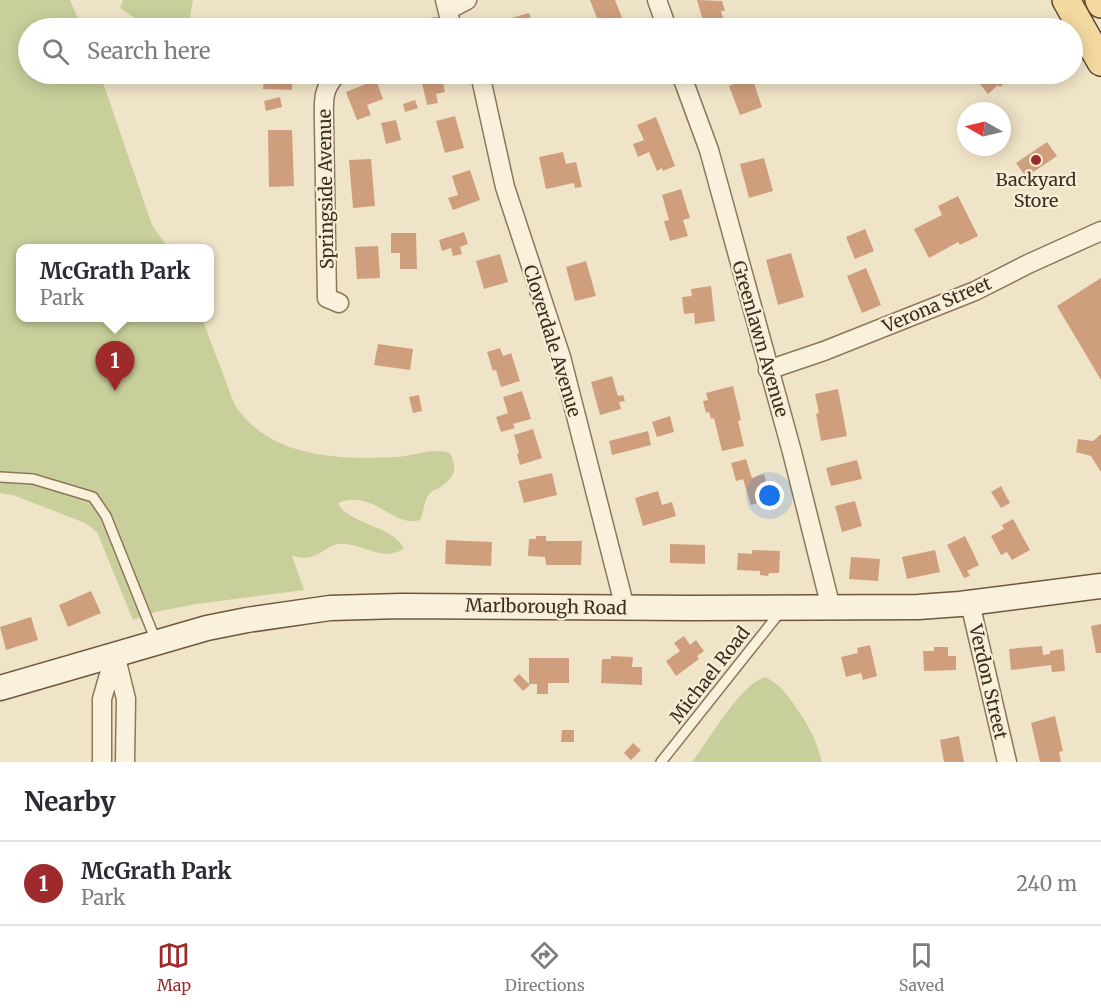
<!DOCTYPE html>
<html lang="en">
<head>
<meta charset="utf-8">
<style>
	:root { --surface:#fff; --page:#f2f2f3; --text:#2b2b33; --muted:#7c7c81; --line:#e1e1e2; --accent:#9e2a2b }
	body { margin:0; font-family:Merriweather,serif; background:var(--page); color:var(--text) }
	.compass { position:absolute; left:957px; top:102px; width:54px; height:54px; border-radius:50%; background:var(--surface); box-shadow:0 3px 15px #0003; rotate:278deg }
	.you { position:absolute; left:770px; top:496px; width:21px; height:21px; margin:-15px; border:4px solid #fff; border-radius:50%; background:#1a73e8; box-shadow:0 0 0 9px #1a73e833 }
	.badge { display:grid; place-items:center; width:39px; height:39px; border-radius:50%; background:var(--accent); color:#fff; font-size:20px; font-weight:700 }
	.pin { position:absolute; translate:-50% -50px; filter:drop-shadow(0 2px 3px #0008) }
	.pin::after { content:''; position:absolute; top:32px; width:21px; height:18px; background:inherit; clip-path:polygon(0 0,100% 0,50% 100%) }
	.popup { position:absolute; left:16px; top:244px; width:198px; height:78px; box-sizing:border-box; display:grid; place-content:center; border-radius:12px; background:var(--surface); filter:drop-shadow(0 2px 4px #0005); font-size:20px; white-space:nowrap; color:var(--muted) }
	.popup b { font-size:22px; color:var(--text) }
	.popup::after { content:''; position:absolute; left:50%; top:100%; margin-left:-12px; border:12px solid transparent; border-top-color:var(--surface) }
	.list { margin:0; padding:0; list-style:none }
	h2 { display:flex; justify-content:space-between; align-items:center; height:78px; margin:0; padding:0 24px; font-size:26px }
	h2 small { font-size:20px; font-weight:400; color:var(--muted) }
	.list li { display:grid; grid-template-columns:39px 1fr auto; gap:18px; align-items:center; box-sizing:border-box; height:84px; padding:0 24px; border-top:2px solid var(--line) }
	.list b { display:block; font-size:22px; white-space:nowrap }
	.list p { margin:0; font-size:20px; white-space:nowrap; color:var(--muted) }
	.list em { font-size:20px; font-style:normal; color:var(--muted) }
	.icon { flex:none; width:33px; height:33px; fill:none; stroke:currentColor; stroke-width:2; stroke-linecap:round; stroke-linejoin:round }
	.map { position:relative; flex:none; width:1101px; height:762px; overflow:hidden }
	.search { position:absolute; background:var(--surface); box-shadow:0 3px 15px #0003; left:18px; right:18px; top:18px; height:66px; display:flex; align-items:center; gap:15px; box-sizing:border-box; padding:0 21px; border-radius:33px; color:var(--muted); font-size:22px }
	.sheet { height:162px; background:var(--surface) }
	nav { display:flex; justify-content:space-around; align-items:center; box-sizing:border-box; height:84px; border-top:2px solid var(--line); background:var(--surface); font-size:16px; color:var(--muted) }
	nav a { display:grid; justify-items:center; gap:3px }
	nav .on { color:var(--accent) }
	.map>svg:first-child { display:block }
	.green { fill:#c9cf9b }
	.building { fill:#cf9f7d }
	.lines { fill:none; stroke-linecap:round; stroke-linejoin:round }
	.lane-casing { stroke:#8d765c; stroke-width:12 }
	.street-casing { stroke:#8d765c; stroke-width:21 }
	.secondary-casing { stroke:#6f573f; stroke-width:27 }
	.primary-casing { stroke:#5b4430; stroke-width:30 }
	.lane { stroke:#faf1dc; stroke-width:9 }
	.street { stroke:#faf1dc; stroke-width:18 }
	.secondary { stroke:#faf1dc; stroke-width:24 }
	.primary { stroke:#f3d9a0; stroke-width:27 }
	.poi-dot { fill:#9e2a2b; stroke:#f7eed8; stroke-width:2 }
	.labels { text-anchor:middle; stroke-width:4.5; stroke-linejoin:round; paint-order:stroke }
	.poi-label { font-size:18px; fill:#3d2e20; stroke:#f7eed8 }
	.street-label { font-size:18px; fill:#3d2e20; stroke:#f7eed8 }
</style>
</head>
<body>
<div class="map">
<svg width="1101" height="762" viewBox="0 0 1101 762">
	<rect width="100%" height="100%" fill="#f0e4c8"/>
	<!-- green -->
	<path class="green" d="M0 0H70L82 28H28V74H100L152 225 168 248 21 249V318H205L204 324C211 342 218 361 225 379 228 387 231 397 235 405 269 458 340 460 396 457 415 456 432 447 450 453 457 467 456 476 442 486 438 489 433 490 430 493 423 501 425 511 420 520 394 529 373 488 338 503 344 519 380 526 394 537 398 540 401 544 404 548 386 563 365 545 345 544 322 542 323 564 292 556L304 590 196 604 155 612 133 620 97 532 85 523 13 495 0 493Z
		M123 0H193L188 28H150L120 8Z
		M765 677C780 684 786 693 795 706 809 726 816 739 822 762H692C709 740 740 685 765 677Z"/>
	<!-- building -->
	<path class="building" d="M590 0H615L622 18 616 21 619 28H605L604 25 600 26Z
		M697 0 722 1 725 11H721L724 22 705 27Z
		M529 13 534 28H510L508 19Z
		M271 74H299V83H292V90L263 89 264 77H271Z
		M420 74H441L445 92 436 94 438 103 427 105Z
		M620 74H641L642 78 623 83Z
		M991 74H1013L1014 75 1000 87 998 85 988 94 980 84Z
		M752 77 762 107 740 115 729 86Z
		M376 80 383 99 367 105 371 115 357 120 346 92Z
		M280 97 282 107 266 111 264 101Z
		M415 100 418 108 405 112 403 104Z
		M455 116 464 148 445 153 436 121Z
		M656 117 675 166 663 171 662 168 657 171 649 152 638 157 633 144 644 140 637 125Z
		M396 120 401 140 386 144 381 123Z
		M268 130H292L294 186 269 187Z
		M1047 142 1057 156 1026 177 1016 163Z
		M563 152 566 164 576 162 582 187 575 188 574 183 546 189 539 157Z
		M764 158 773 191 749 198 740 164Z
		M371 159 375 206 353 208 349 160Z
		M470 170 480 200 453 210 448 198 458 195 452 176Z
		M681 189 690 218 683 220 688 236 670 241 664 221 669 220 662 195Z
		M958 196 978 236 960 245 958 242 929 258 914 229 942 215 938 206Z
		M865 229 874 251 855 259 846 237Z
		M464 232 468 244 460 247 462 254 453 256 451 248 442 251 439 240Z
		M391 233H416L417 269H400V253H391Z
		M378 246 380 278 357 279 355 247Z
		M791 253 804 297 778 305 766 260Z
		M500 254 508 282 484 289 476 261Z
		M586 261 596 296 575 301 566 267Z
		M866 268 881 305 862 313 847 276Z
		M1101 278V380L1057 306Z
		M711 286 715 321 695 324 694 313 684 314 682 297 692 296 691 289Z
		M378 344 413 349 410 370 374 365Z
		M500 348 503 356 511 353 520 381 501 387 496 370 493 371 487 352Z
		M612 376 618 396 623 395 625 401 619 402 621 409 600 415 591 382Z
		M733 386 741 420 738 421 744 446 722 451 714 418 711 419 709 412 706 413 703 401 708 400 706 393Z
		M838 389 847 436 821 441 816 414 819 413 815 394Z
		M522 391 531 419 513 424 515 428 501 432 496 417 508 413 503 397Z
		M419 395 422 411 413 413 409 397Z
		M670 416 674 432 657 437 652 422Z
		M533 429 542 458 520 465 517 454 519 453 514 435Z
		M648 431 651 445 612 455 609 441Z
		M1101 434V472L1091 456 1076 452 1078 439 1093 441Z
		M746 459 752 478 764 474 771 499 751 505 743 479 736 481 731 463Z
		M857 460 862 479 831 486 826 468Z
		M552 473 557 495 524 503 518 481Z
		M1001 486 1010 503 1001 508 991 492Z
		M658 491 662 505 672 502 676 516 643 526 635 498Z
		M855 501 862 526 842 532 835 506Z
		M1013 519 1030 550 1012 560 1007 552 1001 555 991 536 1004 529 1002 525Z
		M536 536H546V541H582L581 565H546L545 557 528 556 529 539H536Z
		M965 536 979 565 967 571 970 576 964 578 947 545Z
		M446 540 492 542 491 566 445 564Z
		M670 544 705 545V564L670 563Z
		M752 550 780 551 779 573H769L768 576 760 575V571L737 570 738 553 752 554Z
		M935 550 940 572 907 579 902 557Z
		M851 557 880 559 878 581 849 579Z
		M91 591 101 613 68 627 59 605Z
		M31 617 38 640 6 650 0 627Z
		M1101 624V653H1096L1091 626Z
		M684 636 690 645 696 640 704 651 697 656 699 659 676 676 666 661 680 651 674 643Z
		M870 645 877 676 863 680 861 673 846 677 841 657 858 653 857 648Z
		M1042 646 1043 655 1050 654V651L1063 649 1065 671 1052 672 1051 665 1011 670 1009 649Z
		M934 647H948V656H956V670L924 671 923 651H934Z
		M611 656 633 657 632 667H642V685L601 683 602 659H611Z
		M529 658H569V683H548V694H537V684H529Z
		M519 674 530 685 523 691 513 680Z
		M1055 716 1063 751 1059 752 1061 762H1040L1031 723Z
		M562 730H574V742H561Z
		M959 736 964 762H944L940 740Z
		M633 743 641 750 631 760 624 753Z"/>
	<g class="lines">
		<defs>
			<path id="lane" d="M0 477 33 479 93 497 106 516 156 641
				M661 762 781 611"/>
			<path id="street" d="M445 0 452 28
				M657 0 667 28
				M448 10 467 0
				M434 28H449
				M337 74C321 90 324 103 324 125L327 298 339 303
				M480 74 505 187 561 357 625 608
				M681 74 709 150 792 452 831 608
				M768 370 824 351 975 291 1028 264 1101 231
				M970 603 1007 762
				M115 654 126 699 125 762
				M102 762V699L115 654"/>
			<path id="secondary" d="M0 688 207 628 247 620 330 608 401 606 691 608 918 607 960 604 1101 586"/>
			<path id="primary" d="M1066 0 1101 62
				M1099 0 1101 4"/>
		</defs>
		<!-- lane casing -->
		<use href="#lane" class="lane-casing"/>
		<!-- street casing -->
		<use href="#street" class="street-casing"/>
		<!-- secondary casing -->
		<use href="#secondary" class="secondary-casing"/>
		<!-- primary casing -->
		<use href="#primary" class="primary-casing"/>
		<!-- lane -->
		<use href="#lane" class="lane"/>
		<!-- street -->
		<use href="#street" class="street"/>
		<!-- secondary -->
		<use href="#secondary" class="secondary"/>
		<!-- primary -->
		<use href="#primary" class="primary"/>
	</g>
	<!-- markers -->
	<circle class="poi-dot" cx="1036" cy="160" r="6"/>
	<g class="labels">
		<!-- poi labels -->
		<g class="poi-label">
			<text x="1036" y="186">Backyard<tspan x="1036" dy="21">Store</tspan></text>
		</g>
		<!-- street labels -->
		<g class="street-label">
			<text transform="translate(326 189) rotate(-91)" y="6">Springside Avenue</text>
			<text transform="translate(937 305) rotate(-23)" y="6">Verona Street</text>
			<text transform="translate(760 339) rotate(74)" y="6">Greenlawn Avenue</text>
			<text transform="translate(552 341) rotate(73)" y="6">Cloverdale Avenue</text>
			<text transform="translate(546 607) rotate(1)" y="6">Marlborough Road</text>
			<text transform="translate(710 675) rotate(-52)" y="6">Michael Road</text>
			<text transform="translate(988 682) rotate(77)" y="6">Verdon Street</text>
		</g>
	</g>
</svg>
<svg class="compass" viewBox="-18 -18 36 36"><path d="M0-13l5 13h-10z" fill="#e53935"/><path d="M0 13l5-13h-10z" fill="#7c7c81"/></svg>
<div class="you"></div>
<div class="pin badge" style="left:115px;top:391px">1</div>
<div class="popup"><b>McGrath Park</b>Park</div>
<div class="search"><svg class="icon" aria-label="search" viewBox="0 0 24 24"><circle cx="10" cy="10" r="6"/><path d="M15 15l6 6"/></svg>Search here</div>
</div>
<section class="sheet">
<h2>Nearby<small></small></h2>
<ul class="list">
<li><span class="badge">1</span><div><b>McGrath Park</b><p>Park</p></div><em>240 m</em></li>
</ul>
</section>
<nav>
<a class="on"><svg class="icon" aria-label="map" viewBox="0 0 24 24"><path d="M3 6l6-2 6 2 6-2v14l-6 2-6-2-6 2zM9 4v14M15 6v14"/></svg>Map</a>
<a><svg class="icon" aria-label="directions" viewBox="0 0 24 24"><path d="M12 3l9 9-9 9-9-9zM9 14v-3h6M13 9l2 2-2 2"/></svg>Directions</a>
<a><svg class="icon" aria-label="saved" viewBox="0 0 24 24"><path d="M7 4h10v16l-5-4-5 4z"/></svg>Saved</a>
</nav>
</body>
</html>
